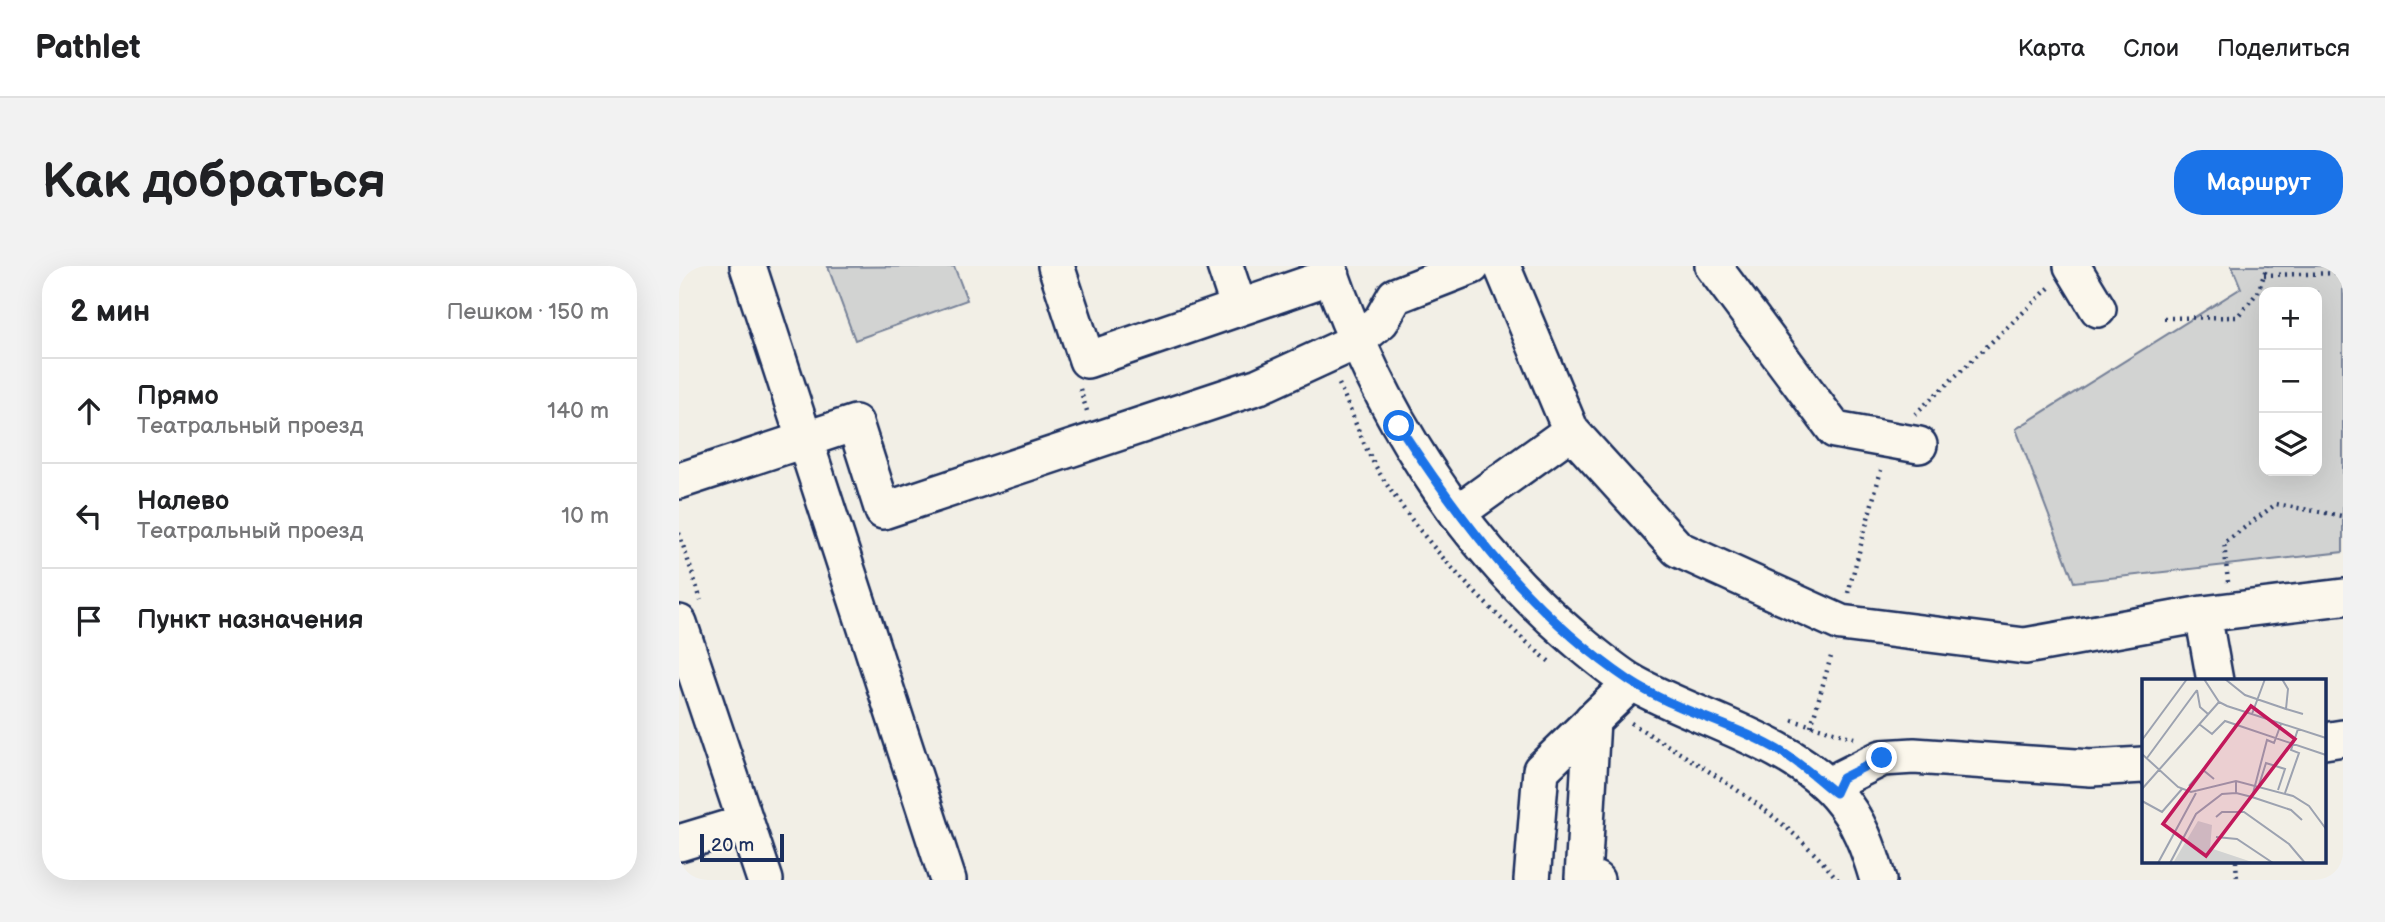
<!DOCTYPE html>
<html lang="ru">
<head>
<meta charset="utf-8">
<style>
	:root { --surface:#fff; --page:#f2f2f2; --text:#202124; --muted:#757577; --line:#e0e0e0; --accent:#1a73e8 }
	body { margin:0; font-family:"Balsamiq Sans",sans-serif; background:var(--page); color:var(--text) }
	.controls { position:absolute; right:21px; top:21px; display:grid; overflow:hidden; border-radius:14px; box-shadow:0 7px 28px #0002 }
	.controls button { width:63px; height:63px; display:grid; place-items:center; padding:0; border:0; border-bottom:2px solid var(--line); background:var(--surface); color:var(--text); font:35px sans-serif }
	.scale { position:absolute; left:21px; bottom:18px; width:84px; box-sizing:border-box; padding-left:7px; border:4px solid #1b2f5e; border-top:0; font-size:19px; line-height:24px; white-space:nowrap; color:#1b2f5e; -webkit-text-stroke:5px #fbf7ec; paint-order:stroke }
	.stop { position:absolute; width:21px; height:21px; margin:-16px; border:5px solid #1a73e8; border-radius:50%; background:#fff }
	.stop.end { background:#1a73e8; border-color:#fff; box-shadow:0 2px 7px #0008 }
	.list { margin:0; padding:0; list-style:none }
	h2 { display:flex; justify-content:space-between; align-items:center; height:91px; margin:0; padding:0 28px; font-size:30px }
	h2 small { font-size:23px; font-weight:400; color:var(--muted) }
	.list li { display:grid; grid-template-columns:46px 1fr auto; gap:21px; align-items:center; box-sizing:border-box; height:105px; padding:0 28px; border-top:2px solid var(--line) }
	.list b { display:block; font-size:26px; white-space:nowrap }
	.list p { margin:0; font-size:23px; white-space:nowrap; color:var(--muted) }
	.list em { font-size:23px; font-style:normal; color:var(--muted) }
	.icon { flex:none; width:38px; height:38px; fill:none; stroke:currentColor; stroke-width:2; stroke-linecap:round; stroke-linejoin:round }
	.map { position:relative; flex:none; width:1664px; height:614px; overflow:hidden; border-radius:28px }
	header { display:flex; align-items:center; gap:42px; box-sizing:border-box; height:98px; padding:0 35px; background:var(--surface); border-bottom:2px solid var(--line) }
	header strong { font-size:33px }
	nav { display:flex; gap:38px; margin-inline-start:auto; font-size:24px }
	.intro { display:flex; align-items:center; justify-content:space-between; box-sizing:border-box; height:168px; padding:0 42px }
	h1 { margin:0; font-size:49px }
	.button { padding:18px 32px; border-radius:28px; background:var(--accent); color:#fff; font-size:24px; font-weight:700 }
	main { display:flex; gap:42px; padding:0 42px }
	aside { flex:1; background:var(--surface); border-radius:28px; box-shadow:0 7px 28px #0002 }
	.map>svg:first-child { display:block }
	.green { fill:#d2d3d2; stroke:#768198; stroke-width:2; fill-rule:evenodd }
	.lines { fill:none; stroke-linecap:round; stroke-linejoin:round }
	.minor-casing { stroke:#1b2f5e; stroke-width:40 }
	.path { stroke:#1b2f5e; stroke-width:4.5; stroke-dasharray:2 5; stroke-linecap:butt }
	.minor { stroke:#fbf7ec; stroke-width:35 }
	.route { stroke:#1a73e8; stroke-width:9 }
	.inset-road { fill:none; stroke:#9ca2b0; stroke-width:2 }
	.view { fill:#c2185b; fill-opacity:0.15; stroke:#c2185b; stroke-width:3.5 }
	.inset-edge { fill:none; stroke:#1b2f5e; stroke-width:3.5 }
</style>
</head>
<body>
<header>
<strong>Pathlet</strong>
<nav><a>Карта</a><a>Слои</a><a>Поделиться</a></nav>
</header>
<div class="intro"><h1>Как добраться</h1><a class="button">Маршрут</a></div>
<main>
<aside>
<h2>2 мин<small>Пешком · 150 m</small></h2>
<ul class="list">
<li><svg class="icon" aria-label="ahead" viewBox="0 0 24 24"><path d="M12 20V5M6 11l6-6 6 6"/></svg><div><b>Прямо</b><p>Театральный проезд</p></div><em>140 m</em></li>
<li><svg class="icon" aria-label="left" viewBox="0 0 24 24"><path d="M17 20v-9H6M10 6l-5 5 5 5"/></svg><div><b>Налево</b><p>Театральный проезд</p></div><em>10 m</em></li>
<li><svg class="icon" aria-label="arrive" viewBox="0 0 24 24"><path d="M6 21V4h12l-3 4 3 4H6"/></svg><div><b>Пункт назначения</b></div></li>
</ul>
</aside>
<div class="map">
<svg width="1664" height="614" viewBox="0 0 1664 614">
	<rect width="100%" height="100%" fill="#f2efe6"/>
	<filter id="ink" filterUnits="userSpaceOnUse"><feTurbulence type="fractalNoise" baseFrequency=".0143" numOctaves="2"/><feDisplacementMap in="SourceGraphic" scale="14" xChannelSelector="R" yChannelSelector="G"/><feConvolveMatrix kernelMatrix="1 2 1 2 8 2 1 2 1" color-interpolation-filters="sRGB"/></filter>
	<g filter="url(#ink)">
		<!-- green -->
		<path class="green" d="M275 0 288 34 176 74 149 1Z
			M1553 0H1664V286L1395 316 1337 163 1562 22ZM1638 26V205H1585V26Z"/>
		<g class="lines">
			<defs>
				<path id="minor" d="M69 0 269 614
					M377 0 408 94 653 10
					M546 0 560 42
					M649 0C698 142 780 274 895 372 913 387 934 405 954 417 1016 452 1111 475 1158 529 1180 554 1190 583 1199 614
					M1034 0 1156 164 1240 179
					M1393 0 1419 43
					M892 165 999 283 1162 357 1346 380 1524 348 1664 331
					M0 215 176 157 204 245 580 120 678 75 702 55 716 30 793 0
					M778 247 892 165 823 0
					M1524 348 1536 415
					M0 357 86 614
					M913 454 904 612 917 614
					M1645 475 1664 472
					M1156 527 1163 512 1203 492 1235 490 1412 502 1464 499
					M0 577 66 557
					M853 614 862 504 953 416"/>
			</defs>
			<!-- minor casing -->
			<use href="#minor" class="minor-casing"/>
			<!-- path -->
			<path class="path" d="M1585 9 1664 7
				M1485 52 1558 51 1579 26 1588 0
				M660 118C671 142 680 168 692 192 731 264 809 345 872 397
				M401 123 408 145
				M1236 148 1370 22
				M0 267 22 334
				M1549 316 1545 277 1597 238 1663 250 1664 247
				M1169 327 1202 204
				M1113 454 1175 472
				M952 457C1026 503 1103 545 1159 614
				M1132 460 1153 387
				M1557 595 1558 614"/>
			<!-- minor -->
			<use href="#minor" class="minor"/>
		</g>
	</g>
	<g class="lines" filter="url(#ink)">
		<!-- route -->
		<path class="route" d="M720 160C785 259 852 348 951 415 998 446 1058 458 1106 488 1123 499 1140 514 1156 527L1163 512 1203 492"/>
	</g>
	<!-- overview -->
	<g transform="translate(1463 413)">
		<rect width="184" height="184" fill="#f2efe6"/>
		<path d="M56 142 70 146 68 169 113 184H31Z" fill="#d2d3d2"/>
		<path class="inset-road" d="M62 0 77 23 85 27 184 59M83 0 103 16 144 30M140 0 146 10 144 30 161 35M55 11 58 28 66 35M110 35 123 0M57 45 70 55 83 42 184 76M139 45 132 64 125 61 110 118 149 131 160 141M0 61 45 0M0 75 36 108 49 113 94 102 151 117 167 127 184 150M5 79 55 11M94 102V114L110 118M117 106 124 84 143 90 136 111M47 107 61 91 72 100M0 110 77 23M143 114 157 74 149 71 156 50M0 122 20 133 40 110M74 138 80 133H102L147 165 163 184M74 158 95 160 131 184M16 184 54 114M28 184 54 135 80 115 94 114"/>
		<path class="view" d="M109 27 153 60 64 177 21 145Z"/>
		<rect width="184" height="184" class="inset-edge"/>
	</g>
</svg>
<div class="controls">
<button>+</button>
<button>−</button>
<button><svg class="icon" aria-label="layers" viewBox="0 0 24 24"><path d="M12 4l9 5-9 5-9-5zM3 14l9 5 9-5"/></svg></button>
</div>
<div class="scale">20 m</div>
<div class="stop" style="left:720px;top:160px"></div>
<div class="stop end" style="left:1203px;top:492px"></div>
</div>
</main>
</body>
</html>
